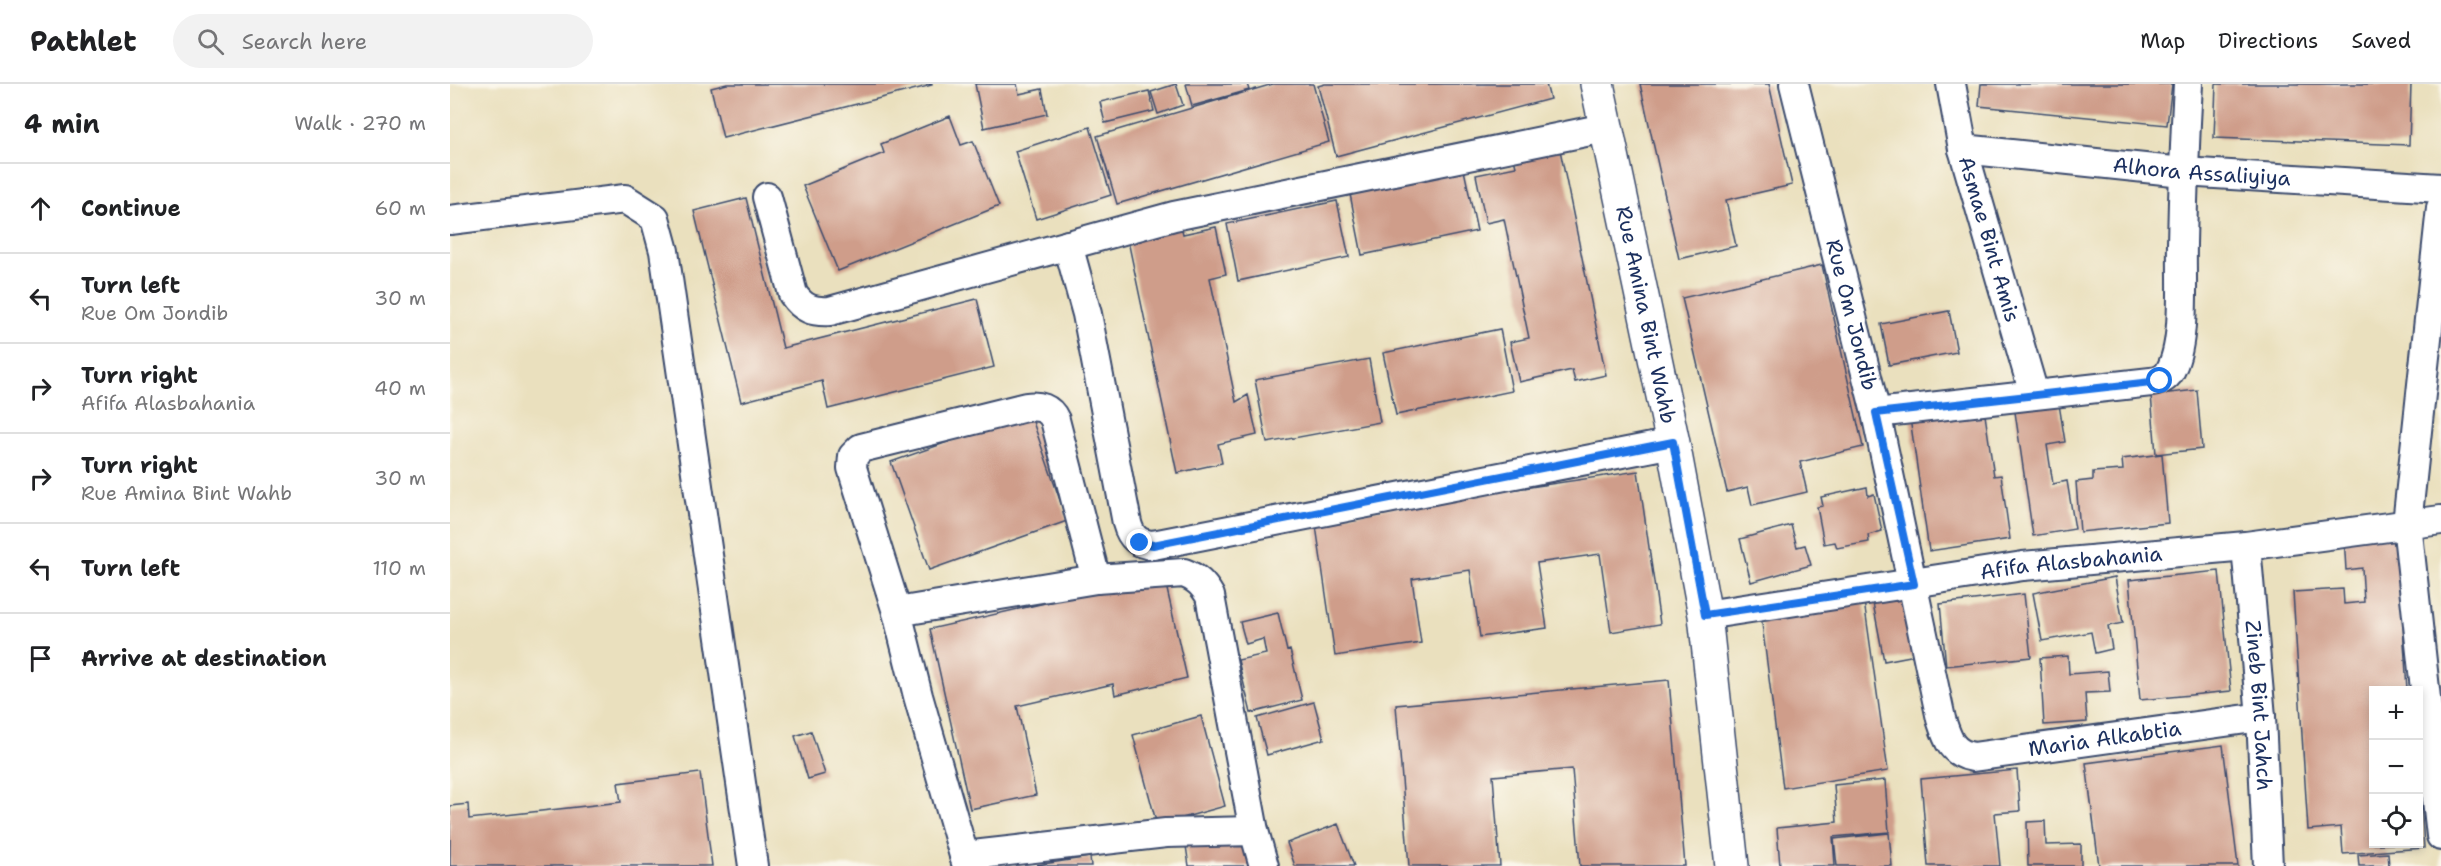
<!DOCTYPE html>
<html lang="en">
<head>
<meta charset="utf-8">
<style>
	:root { --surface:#fff; --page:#f2f2f2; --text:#202124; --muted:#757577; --line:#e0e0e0 }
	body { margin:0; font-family:"Shantell Sans",sans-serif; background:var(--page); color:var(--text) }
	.controls { position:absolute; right:18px; bottom:18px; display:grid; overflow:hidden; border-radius:0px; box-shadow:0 3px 9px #0003 }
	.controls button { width:54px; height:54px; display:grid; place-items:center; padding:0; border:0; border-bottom:2px solid var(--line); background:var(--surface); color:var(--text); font:30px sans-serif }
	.stop { position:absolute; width:18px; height:18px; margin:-14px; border:4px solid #1a73e8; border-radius:50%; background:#fff }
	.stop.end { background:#1a73e8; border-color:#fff; box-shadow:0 2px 6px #0008 }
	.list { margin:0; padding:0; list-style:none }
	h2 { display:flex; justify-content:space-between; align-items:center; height:78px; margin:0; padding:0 24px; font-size:26px }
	h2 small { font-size:20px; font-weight:400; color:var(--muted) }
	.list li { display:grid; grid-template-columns:39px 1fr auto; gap:18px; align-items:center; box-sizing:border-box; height:90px; padding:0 24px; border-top:2px solid var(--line) }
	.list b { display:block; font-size:22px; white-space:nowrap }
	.list p { margin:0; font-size:20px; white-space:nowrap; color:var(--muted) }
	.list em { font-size:20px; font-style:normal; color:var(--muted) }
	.icon { flex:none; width:33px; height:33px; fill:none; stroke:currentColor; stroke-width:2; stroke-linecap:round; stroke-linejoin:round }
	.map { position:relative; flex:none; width:1991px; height:782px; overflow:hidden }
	header { display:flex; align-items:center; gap:36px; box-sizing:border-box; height:84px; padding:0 30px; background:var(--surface); border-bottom:2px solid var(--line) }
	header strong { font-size:28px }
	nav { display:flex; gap:33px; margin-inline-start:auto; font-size:21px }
	.search { width:420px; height:54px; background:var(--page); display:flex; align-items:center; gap:15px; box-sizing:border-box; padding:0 21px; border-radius:33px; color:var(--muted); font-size:22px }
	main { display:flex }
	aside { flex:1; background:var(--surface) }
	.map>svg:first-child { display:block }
	.building { fill:#cf9d8a }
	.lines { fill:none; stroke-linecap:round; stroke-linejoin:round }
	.minor-casing { stroke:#3a4a6c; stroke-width:32 }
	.secondary-casing { stroke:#3a4a6c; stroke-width:36 }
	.minor { stroke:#fff; stroke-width:28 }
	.secondary { stroke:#fff; stroke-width:33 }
	.route { stroke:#1a73e8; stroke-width:8 }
	.labels { text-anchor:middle; stroke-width:4.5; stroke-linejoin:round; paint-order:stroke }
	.street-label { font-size:21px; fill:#1b2f5e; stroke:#fbf7ec }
</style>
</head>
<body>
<header>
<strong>Pathlet</strong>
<div class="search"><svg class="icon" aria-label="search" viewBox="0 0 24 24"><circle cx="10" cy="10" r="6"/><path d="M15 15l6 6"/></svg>Search here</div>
<nav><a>Map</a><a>Directions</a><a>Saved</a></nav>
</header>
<main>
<aside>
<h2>4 min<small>Walk · 270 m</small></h2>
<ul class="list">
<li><svg class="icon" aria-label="ahead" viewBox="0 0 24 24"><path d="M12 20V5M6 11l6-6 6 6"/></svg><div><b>Continue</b></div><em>60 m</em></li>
<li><svg class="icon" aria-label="left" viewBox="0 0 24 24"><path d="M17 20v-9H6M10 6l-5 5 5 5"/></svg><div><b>Turn left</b><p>Rue Om Jondib</p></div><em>30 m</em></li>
<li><svg class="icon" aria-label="right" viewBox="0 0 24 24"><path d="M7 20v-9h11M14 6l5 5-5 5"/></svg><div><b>Turn right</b><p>Afifa Alasbahania</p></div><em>40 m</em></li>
<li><svg class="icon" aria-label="right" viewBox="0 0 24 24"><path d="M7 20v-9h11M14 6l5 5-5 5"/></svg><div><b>Turn right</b><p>Rue Amina Bint Wahb</p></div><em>30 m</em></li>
<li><svg class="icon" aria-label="left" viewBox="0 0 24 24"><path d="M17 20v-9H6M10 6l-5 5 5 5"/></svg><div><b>Turn left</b></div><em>110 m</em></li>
<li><svg class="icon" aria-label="arrive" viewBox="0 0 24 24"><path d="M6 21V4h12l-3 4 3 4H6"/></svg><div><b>Arrive at destination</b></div></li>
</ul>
</aside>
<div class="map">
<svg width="1991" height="782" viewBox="0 0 1991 782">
	<rect width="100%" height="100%" fill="#fbf7ec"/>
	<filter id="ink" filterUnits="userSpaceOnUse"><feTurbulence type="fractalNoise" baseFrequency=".0167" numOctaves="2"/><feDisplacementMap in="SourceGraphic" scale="12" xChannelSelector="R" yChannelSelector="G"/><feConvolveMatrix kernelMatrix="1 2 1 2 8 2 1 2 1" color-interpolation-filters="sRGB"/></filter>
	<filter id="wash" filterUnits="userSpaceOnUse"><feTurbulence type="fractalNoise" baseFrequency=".008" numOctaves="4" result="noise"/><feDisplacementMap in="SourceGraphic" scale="24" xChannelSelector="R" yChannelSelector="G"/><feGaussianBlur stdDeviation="1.35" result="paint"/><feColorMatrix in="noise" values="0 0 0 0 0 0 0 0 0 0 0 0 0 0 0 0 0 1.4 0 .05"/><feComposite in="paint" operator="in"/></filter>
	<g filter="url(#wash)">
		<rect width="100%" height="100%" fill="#eae0be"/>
		<g id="blocks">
			<!-- building -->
			<path class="building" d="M277 0H482V1L273 54 261 4Z
				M525 0H567L569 10 592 5 597 30 534 44Z
				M726 0 733 21 708 30 701 8Z
				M736 0H797L799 6 742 22Z
				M823 0H863L879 58 667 120 647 52Z
				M875 0H1096L1100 15 886 72 868 2Z
				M1190 0H1319L1342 101 1276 116 1286 162 1229 175Z
				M1531 0H1722L1717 41 1529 22Z
				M1766 0H1961L1959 61 1764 54Z
				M699 7 704 27 655 39 650 18Z
				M500 32 511 61 523 57 549 122 388 187 353 102 434 69 431 60Z
				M640 43 661 111 586 135 565 67Z
				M1109 61 1156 291 1125 298 1122 286 1069 298 1060 258 1079 254 1054 135 1036 139 1026 91 1066 83 1063 70Z
				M1014 86 1027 147 912 171 900 110Z
				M296 114 333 264 527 215 544 283 378 325 372 297 291 318 244 127Z
				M887 117 899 173 788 197 777 140Z
				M731 142 733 150 766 143 776 190 760 194 786 318 798 311 807 351 768 360 772 379 727 389 676 147Z
				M1372 181 1413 363 1350 378 1357 408 1302 421 1298 403 1277 408 1232 214Z
				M1499 227 1507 268 1439 281 1431 240Z
				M1050 245 1062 307 946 331 933 269Z
				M919 275 930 338 817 359 805 296Z
				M1747 306 1752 365 1706 370 1701 311Z
				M1608 314 1615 358 1597 361 1603 400 1617 397 1625 445 1583 452 1564 321Z
				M1505 327 1506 335 1535 331 1544 392 1551 391 1560 455 1479 467 1460 334Z
				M580 329 617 437 479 486 441 378Z
				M1712 370 1718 439 1630 448 1626 398 1643 396V388L1673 386 1672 375Z
				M1188 387 1210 540 1161 548 1150 470 1087 479 1097 544 1030 553 1020 486 962 495 971 559 885 572 865 435Z
				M1417 403 1418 412 1424 410 1432 447 1418 451 1419 458 1387 464 1385 458 1374 460 1367 423 1373 422 1371 413Z
				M1341 441 1347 463 1355 461 1361 481 1301 498 1290 455Z
				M1947 448 1957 606H1924V760H1968V701H1970L1974 764 1893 770 1891 743 1858 746 1843 508 1893 505 1894 520 1914 518 1912 484 1896 486 1894 452Z
				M1769 487 1781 607 1690 616 1679 496Z
				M714 492 737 594 665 611 663 600 567 622 586 711 520 725 480 545Z
				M1665 493 1673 539 1658 542 1662 565 1645 569 1641 548 1592 557 1583 509Z
				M1413 510 1438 687 1333 704 1310 524Z
				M1574 510 1581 573 1496 582 1490 520Z
				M1460 511 1471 570 1434 577 1423 519Z
				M828 529 837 567 840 566 852 616 801 629 788 576 816 570 813 555 796 560 790 538Z
				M1618 572 1619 590 1658 587 1660 608 1635 609 1637 638 1594 641 1590 574Z
				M1219 596 1235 782H1130L1122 685 1043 692 1050 782H959L946 621Z
				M864 618 874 655 817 671 807 634Z
				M751 632 775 722 707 741 683 651Z
				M361 647 375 690 358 695 345 652Z
				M1773 661 1788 782H1649L1636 679Z
				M1567 686 1570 727 1545 729 1550 782H1478L1471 695Z
				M250 689 262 782H0V722L18 720 19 735 171 718 168 699Z
				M1435 696 1439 748 1383 753 1385 782H1330L1327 744 1387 738 1384 701Z
				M1595 737 1596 761 1631 760V782H1578L1577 738Z
				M888 740 904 782H845L837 759Z
				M1439 749 1442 782H1387L1384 755Z
				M803 752 807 782H739L736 762Z
				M1938 769 1939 782H1909L1908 771Z
				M640 773 641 782H587V781Z"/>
		</g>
	</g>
	<g filter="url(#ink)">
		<use href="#blocks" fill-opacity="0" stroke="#3a4a6c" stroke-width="1.5"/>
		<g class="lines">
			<defs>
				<g id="minor">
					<path id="s1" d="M1344 0 1426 329 1491 635C1497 654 1501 669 1523 673L1811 633"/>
					<path id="s2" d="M1501 0 1513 65 1584 310"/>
					<path id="s3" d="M1513 65 1733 88 1991 104"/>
					<path d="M317 113 343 210C353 225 363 228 380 227L724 132 1155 44"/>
					<path d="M1991 124 1957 440 1991 752"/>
					<path d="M0 136 175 115 205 134 214 167 303 782"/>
					<path d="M618 161 637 230 677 439C681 454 688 460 703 461L1223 359"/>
					<path d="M1426 329 1701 298C1711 297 1718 293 1722 283 1736 254 1731 193 1732 160 1733 107 1735 53 1738 0"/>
					<path id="s4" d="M1796 462 1811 633 1818 782"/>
					<path d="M447 528 402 384 403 372 411 364 576 323C589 321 600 324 605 336L646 495"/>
					<path id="s5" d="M1255 531 1573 482 1796 462 1991 436"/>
					<path d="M514 772 716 749 804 747 814 782"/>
					<path d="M517 782 468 612 447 528 646 495 734 489C747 494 753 500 760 512L804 747"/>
				</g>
				<g id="secondary">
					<path id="s6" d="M1147 0 1223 359 1255 531 1282 782"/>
				</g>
			</defs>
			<!-- minor casing -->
			<use href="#minor" class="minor-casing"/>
			<!-- secondary casing -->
			<use href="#secondary" class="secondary-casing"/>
			<!-- minor -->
			<use href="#minor" class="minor"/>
			<!-- secondary -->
			<use href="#secondary" class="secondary"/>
		</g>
	</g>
	<g class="lines" filter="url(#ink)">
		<!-- route -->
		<path class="route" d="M690 459 703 461 1223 358 1255 531 1464 500 1426 329 1710 297"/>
	</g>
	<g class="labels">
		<!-- street labels -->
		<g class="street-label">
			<text dy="7" stroke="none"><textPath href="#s3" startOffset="240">Alhora Assaliyiya</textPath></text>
			<text dy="7" stroke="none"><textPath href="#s2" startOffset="160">Asmae Bint Amis</textPath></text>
			<text dy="7" stroke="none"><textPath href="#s6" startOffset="236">Rue Amina Bint Wahb</textPath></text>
			<text dy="7" stroke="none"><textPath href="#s1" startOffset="238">Rue Om Jondib</textPath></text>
			<text dy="7" stroke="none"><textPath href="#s5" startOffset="370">Afifa Alasbahania</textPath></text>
			<text dy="7" stroke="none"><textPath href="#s4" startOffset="160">Zineb Bint Jahch</textPath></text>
			<text dy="7" stroke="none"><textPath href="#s1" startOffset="838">Maria Alkabtia</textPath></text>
		</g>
	</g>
</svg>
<div class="controls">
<button>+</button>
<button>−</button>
<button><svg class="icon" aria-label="locate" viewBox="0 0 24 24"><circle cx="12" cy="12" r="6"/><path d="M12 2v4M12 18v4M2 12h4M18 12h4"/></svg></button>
</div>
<div class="stop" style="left:1710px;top:297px"></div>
<div class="stop end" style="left:690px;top:459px"></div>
</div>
</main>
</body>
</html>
